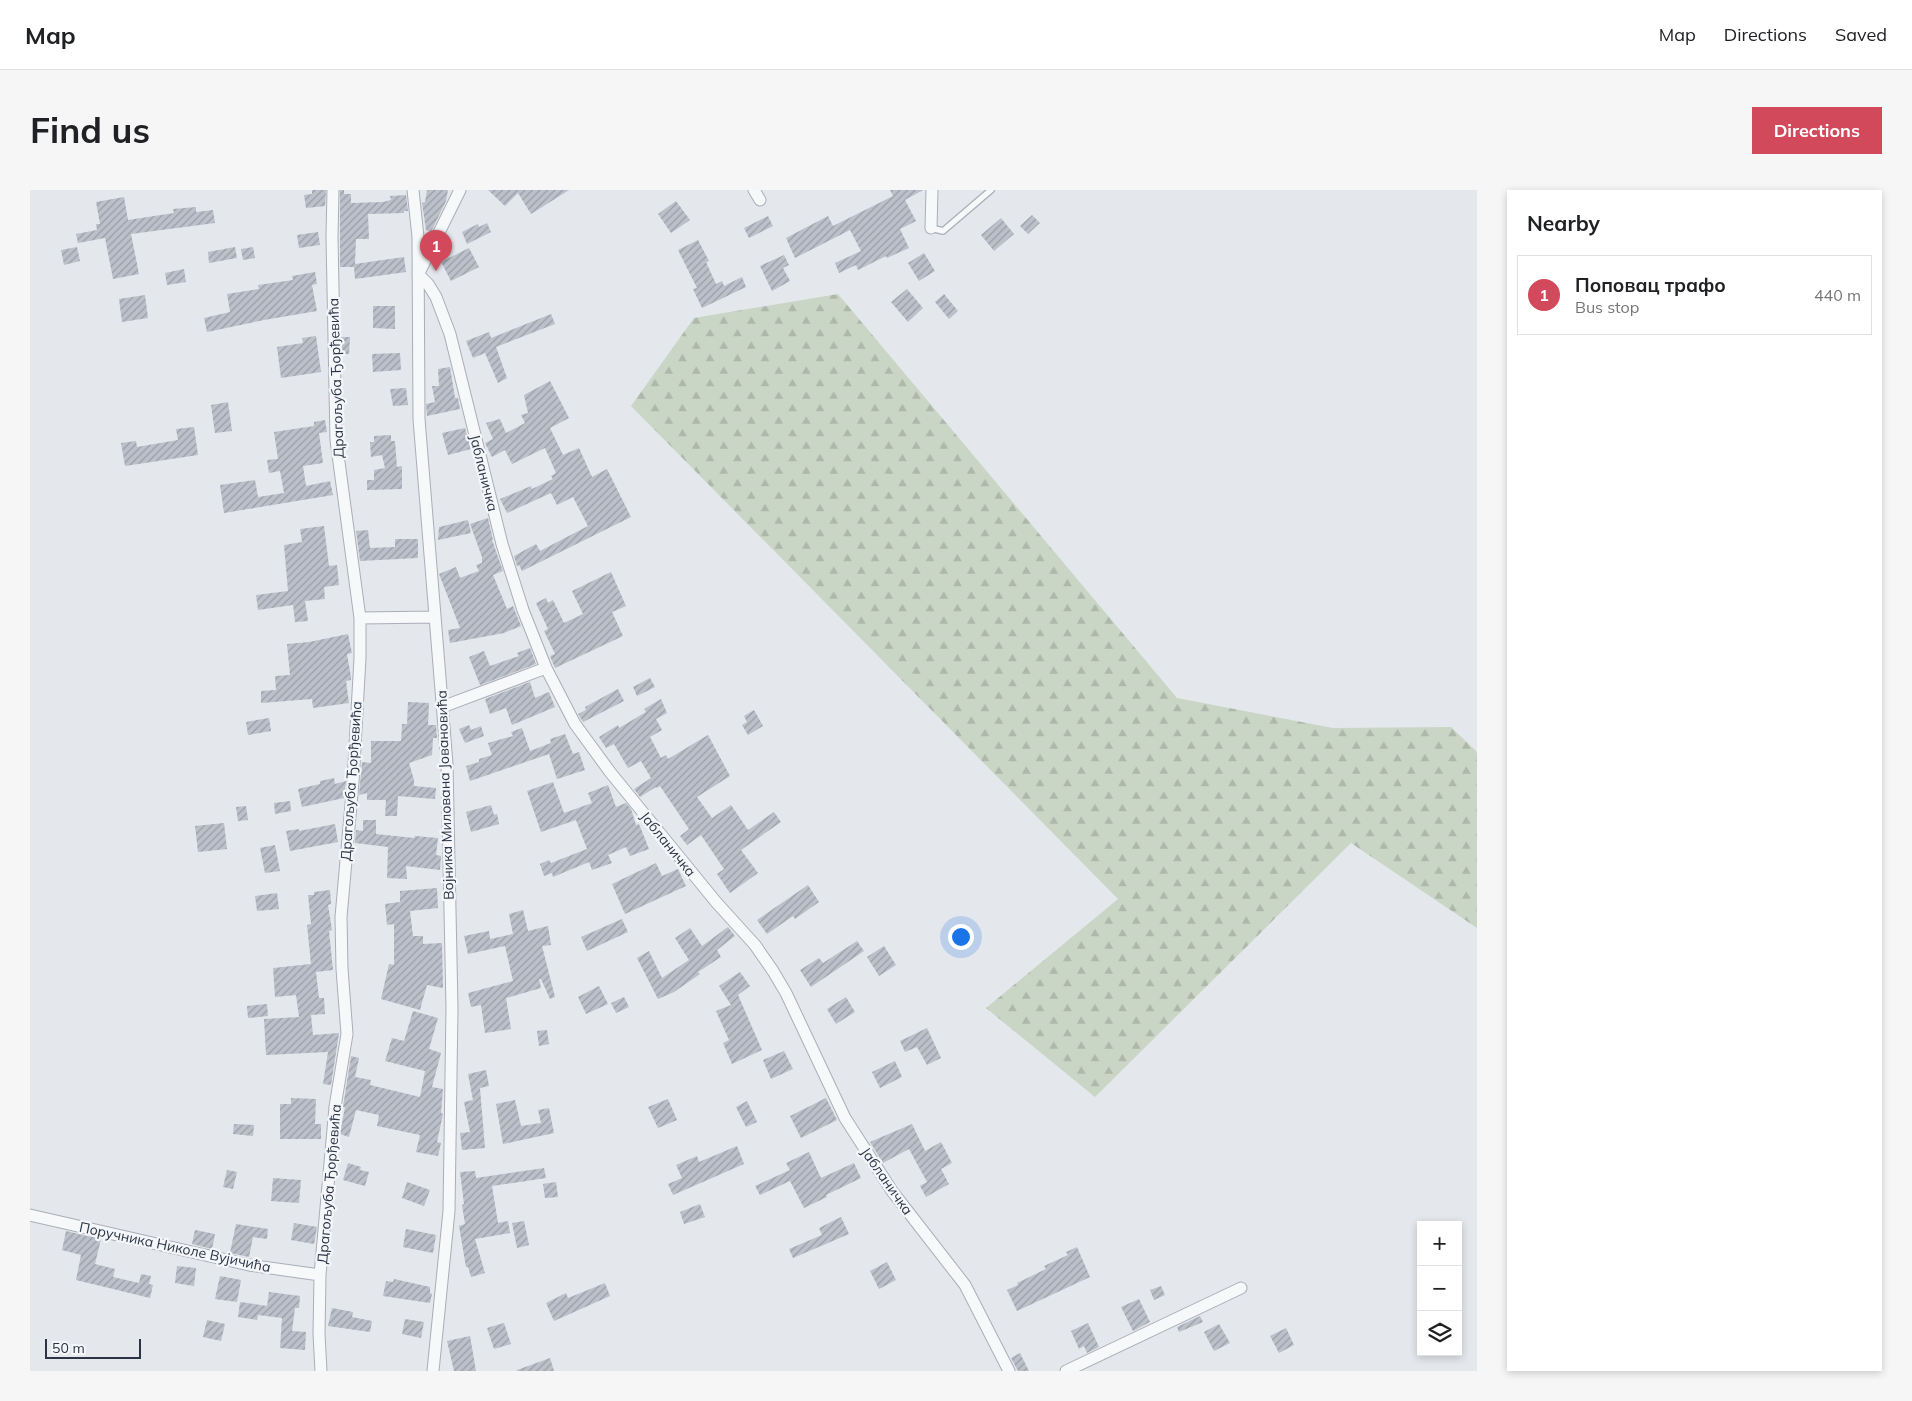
<!DOCTYPE html>
<html lang="en">
<head>
<meta charset="utf-8">
<style>
	:root { --surface:#fff; --page:#f6f6f6; --text:#202124; --muted:#757577; --line:#e0e0e0; --accent:#d1495b }
	body { margin:0; font-family:Mulish,sans-serif; background:var(--page); color:var(--text) }
	.controls { position:absolute; right:15px; bottom:15px; display:grid; overflow:hidden; border-radius:0px; box-shadow:0 2px 8px #0003 }
	.controls button { width:45px; height:45px; display:grid; place-items:center; padding:0; border:0; border-bottom:1px solid var(--line); background:var(--surface); color:var(--text); font:25px sans-serif }
	.scale { position:absolute; left:15px; bottom:12px; width:96px; box-sizing:border-box; padding-left:5px; border:2px solid #2b3445; border-top:0; font-size:14px; line-height:18px; white-space:nowrap; color:#2b3445; -webkit-text-stroke:4px #f4f6f9; paint-order:stroke }
	.you { position:absolute; left:930px; top:746px; width:18px; height:18px; margin:-12px; border:4px solid #fff; border-radius:50%; background:#1a73e8; box-shadow:0 0 0 8px #1a73e833 }
	.badge { display:grid; place-items:center; width:32px; height:32px; border-radius:50%; background:var(--accent); color:#fff; font-size:16px; font-weight:700 }
	.pin { position:absolute; translate:-50% -41px; filter:drop-shadow(0 1px 2px #0008) }
	.pin::after { content:''; position:absolute; top:26px; width:18px; height:15px; background:inherit; clip-path:polygon(0 0,100% 0,50% 100%) }
	.list { margin:0; padding:0; list-style:none }
	h2 { display:flex; justify-content:space-between; align-items:center; height:65px; margin:0; padding:0 20px; font-size:21px }
	h2 small { font-size:16px; font-weight:400; color:var(--muted) }
	.list li { display:grid; grid-template-columns:32px 1fr auto; gap:15px; align-items:center; box-sizing:border-box; height:80px; margin:0 10px 10px; padding:0 10px; border:1px solid var(--line); border-radius:0px }
	.list b { display:block; font-size:19px; white-space:nowrap }
	.list p { margin:0; font-size:16px; white-space:nowrap; color:var(--muted) }
	.list em { font-size:16px; font-style:normal; color:var(--muted) }
	.icon { flex:none; width:28px; height:28px; fill:none; stroke:currentColor; stroke-width:2; stroke-linecap:round; stroke-linejoin:round }
	.map { position:relative; flex:none; width:1447px; height:1181px; overflow:hidden; border-radius:0px }
	header { display:flex; align-items:center; gap:30px; box-sizing:border-box; height:70px; padding:0 25px; background:var(--surface); border-bottom:1px solid var(--line) }
	header strong { font-size:24px }
	nav { display:flex; gap:28px; margin-inline-start:auto; font-size:18px }
	.intro { display:flex; align-items:center; justify-content:space-between; box-sizing:border-box; height:120px; padding:0 30px }
	h1 { margin:0; font-size:35px }
	.button { padding:12px 22px; border-radius:0px; background:var(--accent); color:#fff; font-size:18px; font-weight:700 }
	main { display:flex; gap:30px; padding:0 30px }
	aside { flex:1; background:var(--surface); border-radius:0px; box-shadow:0 2px 8px #0003 }
	.map>svg:first-child { display:block }
	.forest { fill:url(#forest-firs) }
	.building { fill:url(#building-hatch) }
	.lines { fill:none; stroke-linecap:round; stroke-linejoin:round }
	.lane-casing { stroke:#a9aeb7; stroke-width:8 }
	.street-casing { stroke:#a9aeb7; stroke-width:13 }
	.lane { stroke:#f7f8fa; stroke-width:5.5 }
	.street { stroke:#f7f8fa; stroke-width:11 }
	.labels { text-anchor:middle; stroke-width:4.5; stroke-linejoin:round; paint-order:stroke }
	.street-label { font-size:14px; fill:#2b3445; stroke:#f4f6f9 }
</style>
</head>
<body>
<header>
<strong>Map</strong>
<nav><a>Map</a><a>Directions</a><a>Saved</a></nav>
</header>
<div class="intro"><h1>Find us</h1><a class="button">Directions</a></div>
<main>
<div class="map">
<svg width="1447" height="1181" viewBox="0 0 1447 1181">
	<defs>
		<pattern id="forest-firs" width="22" height="20" patternUnits="userSpaceOnUse" patternTransform="scale(1.25)"><rect width="22" height="20" fill="#c9d6c5"/><path d="M5 1l3.5 6h-7zM16 11l3.5 6h-7z" fill="#adb8ab"/></pattern>
		<pattern id="building-hatch" width="6" height="6" patternUnits="userSpaceOnUse" patternTransform="scale(1.25)"><rect width="6" height="6" fill="#bbc0ca"/><path d="M-1 1l2-2M0 6l6-6M5 7l2-2" fill="none" stroke="#989da6"/></pattern>
	</defs>
	<rect width="100%" height="100%" fill="#e4e7ec"/>
	<!-- forest -->
	<path class="forest" d="M808 104 1147 508 1303 538 1421 537 1447 562V738L1321 653 1065 907 956 818 1088 709 601 216 664 128Z"/>
	<!-- building -->
	<path class="building" d="M282 0H296L295 16 276 18 274 5 282 4Z
		M310 0H314V4H321V13L353 12 361 10 360 6 376 5 378 21H374V23L338 24 339 49H326L325 74 374 67 376 82 325 89 324 77H310Z
		M397 0H418L416 11 401 42 396 40 392 13 395 12Z
		M458 0H539L501 24 488 3 475 16Z
		M860 0H893L875 10 886 31 870 39 879 58 857 68 856 66 828 80 826 75 809 83 805 73 831 61 820 40 765 68 756 48 798 26 803 36 863 6Z
		M94 7 98 30 144 23 143 19 166 17V22L183 20 185 33 101 44 109 84 83 89 75 48 48 53 46 44 67 40 66 34H70L66 12Z
		M646 11 660 30 641 43 628 24Z
		M1002 25 1010 33 998 44 990 36Z
		M738 26 743 36 719 48 714 38Z
		M971 28 984 44 964 61 951 45Z
		M457 33 461 42 437 54 432 42 448 34 449 37Z
		M288 42 290 55 269 58 267 45Z
		M668 50 679 71 676 72 686 94 692 91 694 96 712 87 716 97 672 118 663 99 667 98 648 60Z
		M47 57 50 71 34 75 31 60Z
		M205 57 207 68 179 73 178 62Z
		M223 57 225 68 213 70 211 59Z
		M439 58 449 77 421 91 411 72Z
		M894 63 905 81 889 91 878 73Z
		M754 65 759 75 753 78 760 91 742 101 730 76Z
		M154 79 156 92 137 95 135 83Z
		M285 82 287 94 282 95 287 121 234 130 177 142 174 128 200 122 197 104 229 99 228 95 263 90 262 86Z
		M877 99 893 118 878 132 861 112Z
		M914 104 928 121 919 129 905 112Z
		M115 105 118 128 92 132 89 109Z
		M343 116H365V139L343 138Z
		M521 124 525 134 466 157 477 188 468 193 455 163 443 168 436 151 459 142 461 148Z
		M286 146 291 182 251 188 247 157 273 153 272 148Z
		M311 147H320L319 164H312Z
		M370 163 371 180 343 182 342 164Z
		M420 177 425 208H428L430 219 397 226 396 214 405 212 402 196H409L408 179Z
		M520 191 539 228 520 238 533 265 549 258 562 287 577 279 601 327 492 381 489 375 487 376 484 366 506 354 510 361 558 336 543 307 527 315 521 303 477 323 470 309 501 296 502 299 523 289 521 286 526 283 515 258 482 274 475 260 462 267 455 253 463 249 456 233 470 229 476 243 495 233 491 225 498 223 494 205Z
		M376 198 378 215 363 216 360 199Z
		M198 212 202 241 185 243 181 215Z
		M295 230 297 242 289 243 293 273 273 276 276 296 300 291 303 305 194 323 190 295 225 290 228 307 254 303 250 281 239 283 237 270 248 269 244 242 284 236V232Z
		M164 237 168 265 95 276 91 253 106 251 107 257 148 250 146 239Z
		M435 238 441 259 418 265 412 243Z
		M361 245V251H365L367 277 372 276V299L337 300V290H344V280L355 278 352 265 341 267 340 252H344V246Z
		M458 328 463 350H462L473 381 463 385 477 419 483 416 491 436 474 443 420 453 418 440 430 438 409 384 426 377 430 388 449 381 446 375 452 373V367L440 334Z
		M438 330 441 343 408 350 409 337Z
		M294 336 299 376 307 375 309 395 294 397 295 409 275 411 278 431 265 432 263 415 228 420 226 405 258 401 254 355 272 352 270 339Z
		M338 340 340 358 365 357V349H388V368L330 371 326 341Z
		M581 382 596 416 582 422 593 446 525 478 520 466 525 464 514 441 518 439 506 413 516 408 518 413 523 410 534 433 553 424 542 401Z
		M318 444 322 463 317 464 321 487V490L316 491 319 513 283 518 282 509 231 513V501L246 500 245 486 260 485 257 454 279 452Z
		M500 458 506 474 450 495 439 467 454 461 460 476 489 466 487 463Z
		M620 488 625 497 607 506 603 497Z
		M500 492 505 508 519 502 525 517 482 535 476 518 460 524 455 509Z
		M588 499 594 511 553 532 548 524 556 520 555 517Z
		M631 509 637 523 626 529 632 540 620 547 631 568 636 565 638 569 678 545 700 586 667 607 682 628 701 615 718 640 744 622 751 632 711 660 728 683 700 703 687 684 694 679 671 645 657 655 650 646 659 639 630 596 627 598 626 597 610 607 604 599 621 588 611 571 598 578 584 554 576 558 569 547 588 535 589 538 616 522 614 519Z
		M378 512 399 513 398 535H406L407 548H403L402 565 379 573 384 590V596L406 598 405 609 368 606 367 626H355L356 610H337V603L329 605 332 572 341 573V551H371L372 534H377Z
		M724 520 733 536 718 545 712 535 717 532 714 526Z
		M239 528 241 541 218 545 216 532Z
		M439 535 441 540 451 536 454 546 435 553 429 539Z
		M492 538 500 561 521 553 520 549 535 544 543 564 549 562 555 580 527 589 519 564 440 591 436 576 449 572V569L462 565 458 553 483 546 481 542Z
		M304 588 305 594 316 591 314 608 272 617 268 599 290 594V591Z
		M523 592 534 623 562 613 558 603 578 595 586 617 596 613 601 619 606 635 609 634 619 659 600 666 596 657 578 665 582 673 562 680 559 672 523 687 522 683 514 686 510 674 519 670 521 673 557 659 546 630 511 642 497 601Z
		M260 611 261 621 245 624 244 613Z
		M461 615 464 625 467 624 469 634 441 642 436 622Z
		M216 616 218 630 208 631 206 617Z
		M333 630H346V644L384 648 385 646 408 648 406 665 411 666 410 680 376 676 377 689 357 688 358 657 325 653 326 640 333 641Z
		M194 633 197 659 168 662 165 636Z
		M305 634 308 652 260 661 256 641 269 639V641Z
		M245 655 250 681 235 683 230 658Z
		M626 673 632 686 648 679 656 696 595 724 582 694Z
		M778 695 789 712 765 729 763 726 737 744 727 730Z
		M407 698 408 718 380 721 383 746H393V754L412 753 413 798 397 795 390 820 351 809 359 774 364 775V734L357 735 355 714 370 712V701Z
		M300 700 301 714 298 715 302 740 299 741 303 780 286 782 289 808H294L295 824 281 825 283 845 309 843 301 895 293 894 298 862 236 865 234 829 269 827 266 805 245 807 243 778 281 774 277 735 281 734 278 705H284V702Z
		M247 703 249 719 227 721 225 706Z
		M493 720 498 741 518 736 521 755 512 756 525 807 520 809 511 789H509L511 798 476 808 481 839 455 843 451 815 441 817 438 803 483 791 475 756 438 764 434 746 459 741 460 749 483 744 479 724Z
		M592 729 598 742 557 761 551 747Z
		M698 737 705 746 687 760 691 767 668 782 670 784 644 802 628 809 607 768 619 761 632 788 659 770 645 748 660 738 672 756Z
		M827 751 834 761 781 797 770 780 789 768 793 773Z
		M854 756 866 775 849 786 837 767Z
		M710 782 720 796 708 805 732 860 702 874 693 853 699 850 686 821 701 815 689 796Z
		M569 796 578 814 556 824 548 807Z
		M594 807 599 817 586 823 581 813Z
		M816 807 825 822 806 834 797 819Z
		M237 814 238 826 218 828 217 816Z
		M383 821 408 828 399 859 411 863 402 897 413 899 411 923 413 924 407 952 411 953 408 966 386 962 390 945 347 936 349 925 326 920 319 947 310 944 315 917H313L321 866 329 868 325 887 341 890 340 895 390 907 395 881 355 871 362 848 374 851Z
		M897 838 911 868 897 875 887 857 875 862 870 851Z
		M517 840 519 854 509 856 507 841Z
		M754 861 763 879 741 889 733 870Z
		M865 871 872 887 850 898 842 882Z
		M456 880 459 896 450 898 455 958 432 960 430 943 440 942 434 912 443 910 438 884Z
		M261 908 286 909 285 934H291V949H250V914H261Z
		M796 908 807 930 771 948 760 926Z
		M638 909 647 930 628 938 618 917Z
		M485 910 491 936 511 933 508 920 519 918 524 943 473 954 466 914Z
		M717 911 727 932 716 937 706 917Z
		M204 934 224 935 223 946 203 944Z
		M882 934 895 961 911 952 922 973 911 979 919 994 896 1007 890 996 897 992 879 959 853 973 840 952Z
		M707 956 714 974 643 1005 638 994 652 988 646 975 667 966 669 972Z
		M779 962 791 988 824 973 831 988 796 1005 797 1007 774 1018 760 991 730 1005 725 996 760 980 756 973Z
		M318 973 331 977 330 980 339 982 335 996 313 990Z
		M514 978 516 988 462 996 468 1033 478 1031 480 1043 445 1049 455 1083 441 1087 438 1077H436L429 1036 435 1034 432 1015 434 1014 430 982 445 981 446 988Z
		M197 980 207 982 203 999 193 997Z
		M243 988 271 990 269 1013 241 1011Z
		M377 992 400 1000 394 1016 372 1008Z
		M526 992 528 1007 515 1008 513 994Z
		M670 1014 675 1027 654 1034 650 1022Z
		M811 1027 819 1044 763 1068 759 1059 792 1045 789 1038Z
		M494 1031 499 1055 487 1058 482 1033Z
		M264 1033 287 1037 284 1054 261 1050Z
		M206 1034 238 1039 237 1049 223 1047 219 1067 200 1063Z
		M376 1039 406 1045 403 1063 373 1057Z
		M165 1040 185 1044 182 1059 162 1054Z
		M36 1041 71 1049 65 1074 85 1079 83 1087 109 1093 111 1084 121 1086 119 1094 123 1095 120 1108 46 1090 51 1065 32 1060Z
		M1047 1057 1060 1087 987 1121 977 1100 988 1095 987 1093 1016 1079 1014 1076 1038 1065 1036 1062Z
		M857 1072 866 1090 849 1099 840 1081Z
		M147 1076 166 1078 164 1096 145 1093Z
		M190 1086 211 1090 207 1112 185 1109Z
		M364 1089 400 1097V1103L402 1104 400 1113 353 1106 356 1091 363 1092Z
		M575 1093 580 1106 524 1131 516 1113 536 1103 538 1108Z
		M1131 1096 1135 1105 1124 1110 1120 1100Z
		M239 1102 270 1106 269 1118H265L262 1141 276 1142 275 1160 250 1158 252 1128 228 1125 227 1130 208 1127 210 1112 237 1116Z
		M1109 1109 1120 1132 1103 1141 1091 1117Z
		M302 1118 323 1122 322 1127 342 1131 340 1142 298 1136Z
		M1170 1126 1173 1132 1149 1142 1147 1137Z
		M375 1129 394 1132 391 1148 372 1144Z
		M177 1130 195 1134 191 1151 173 1147Z
		M474 1133 481 1154 464 1159 457 1138Z
		M1058 1133 1069 1157 1057 1163 1054 1156 1049 1159 1041 1141Z
		M1189 1134 1200 1153 1184 1161 1174 1142Z
		M1256 1138 1264 1155 1249 1163 1240 1146Z
		M440 1146 446 1181H424L417 1151Z
		M990 1163 999 1181H988L981 1168Z
		M520 1168 524 1181H487V1180Z"/>
	<g class="lines">
		<defs>
			<path id="lane" d="M901 38 913 41 961 0"/>
			<path id="street" d="M383 0 388 47 389 229 417 574 422 818 419 1021 403 1181
				M724 0 730 10
				M901 38 902 0
				M389 83 430 0
				M388 84 398 94 406 107 420 144 472 354 493 420 516 478 545 534 580 582 686 712 725 755 743 781 756 803 815 928 862 1001 935 1095 979 1181
				M330 428 405 427
				M412 517 516 478
				M0 1025 219 1075 290 1085
				M291 1181 289 1144 290 1085 305 917 317 844 312 779 311 727 323 592 330 468V428L306 250 302 47 303 0
				M1036 1181 1211 1098"/>
		</defs>
		<!-- lane casing -->
		<use href="#lane" class="lane-casing"/>
		<!-- street casing -->
		<use href="#street" class="street-casing"/>
		<!-- lane -->
		<use href="#lane" class="lane"/>
		<!-- street -->
		<use href="#street" class="street"/>
	</g>
	<g class="labels">
		<!-- street labels -->
		<g class="street-label">
			<text transform="translate(306 188) rotate(-92)" y="5">Драгољуба Ђорђевића</text>
			<text transform="translate(454 283) rotate(76)" y="5">Јабланичка</text>
			<text transform="translate(321 591) rotate(-86)" y="5">Драгољуба Ђорђевића</text>
			<text transform="translate(415 605) rotate(-92)" y="5">Војника Милована Јовановића</text>
			<text transform="translate(638 654) rotate(51)" y="5">Јабланичка</text>
			<text transform="translate(857 991) rotate(55)" y="5">Јабланичка</text>
			<text transform="translate(299 994) rotate(-85)" y="5">Драгољуба Ђорђевића</text>
			<text transform="translate(145 1057) rotate(12)" y="5">Поручника Николе Вујичића</text>
		</g>
	</g>
</svg>
<div class="controls">
<button>+</button>
<button>−</button>
<button><svg class="icon" aria-label="layers" viewBox="0 0 24 24"><path d="M12 4l9 5-9 5-9-5zM3 14l9 5 9-5"/></svg></button>
</div>
<div class="scale">50 m</div>
<div class="you"></div>
<div class="pin badge" style="left:406px;top:81px">1</div>
</div>
<aside>
<h2>Nearby<small></small></h2>
<ul class="list">
<li><span class="badge">1</span><div><b>Поповац трафо</b><p>Bus stop</p></div><em>440 m</em></li>
</ul>
</aside>
</main>
</body>
</html>
